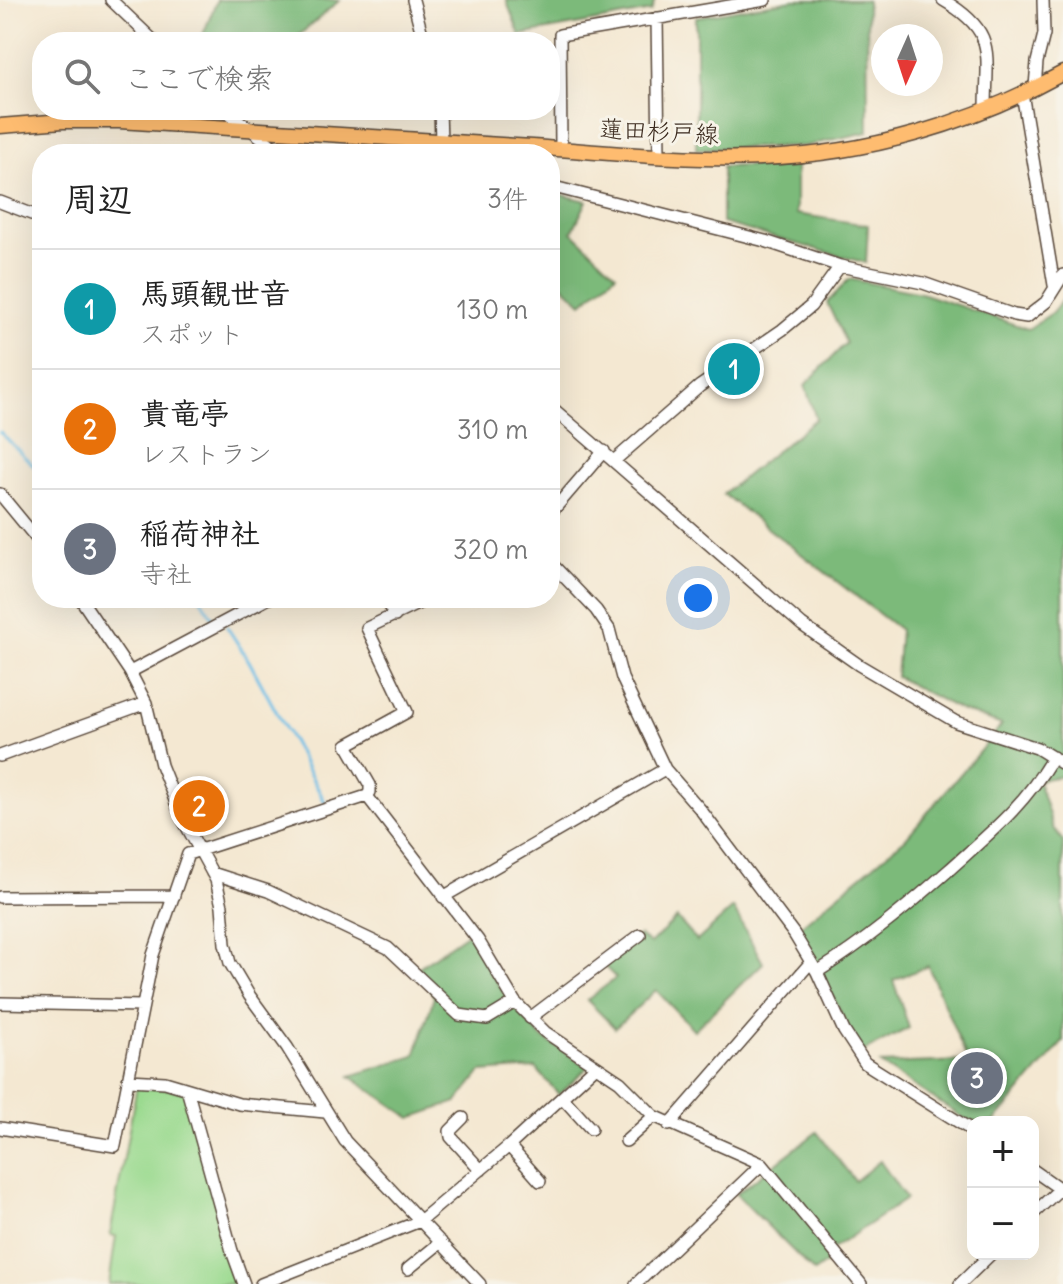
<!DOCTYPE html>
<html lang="ja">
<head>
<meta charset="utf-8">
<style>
	:root { --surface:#fff; --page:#f6f6f6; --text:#222; --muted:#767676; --line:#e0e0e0; --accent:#c8321e }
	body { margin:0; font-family:Delius,"Klee One",sans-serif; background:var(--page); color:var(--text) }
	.controls { position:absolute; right:24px; bottom:24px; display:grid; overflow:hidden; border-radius:16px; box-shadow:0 8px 32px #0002 }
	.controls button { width:72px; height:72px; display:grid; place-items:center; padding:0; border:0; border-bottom:2px solid var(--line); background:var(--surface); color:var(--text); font:40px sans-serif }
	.compass { position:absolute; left:871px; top:24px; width:72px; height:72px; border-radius:50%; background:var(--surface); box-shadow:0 8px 32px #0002; rotate:183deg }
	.you { position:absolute; left:698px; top:598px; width:28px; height:28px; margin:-20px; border:6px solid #fff; border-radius:50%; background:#1a73e8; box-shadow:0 0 0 12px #1a73e833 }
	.badge { display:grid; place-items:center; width:52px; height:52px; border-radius:50%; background:var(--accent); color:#fff; font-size:26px; font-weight:700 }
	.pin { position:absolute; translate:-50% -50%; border:4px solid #fff; box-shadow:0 2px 8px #0006 }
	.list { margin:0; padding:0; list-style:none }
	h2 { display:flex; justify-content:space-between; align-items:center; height:104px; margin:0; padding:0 32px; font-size:34px }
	h2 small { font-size:26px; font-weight:400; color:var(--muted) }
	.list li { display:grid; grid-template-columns:52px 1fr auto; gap:24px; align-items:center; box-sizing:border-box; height:120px; padding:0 32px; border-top:2px solid var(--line) }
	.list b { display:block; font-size:30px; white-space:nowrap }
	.list p { margin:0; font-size:26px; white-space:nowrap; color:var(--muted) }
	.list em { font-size:26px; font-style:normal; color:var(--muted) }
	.icon { flex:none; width:44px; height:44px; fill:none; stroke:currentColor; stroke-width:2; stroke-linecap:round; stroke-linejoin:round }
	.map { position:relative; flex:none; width:1063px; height:1284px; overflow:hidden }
	.search { position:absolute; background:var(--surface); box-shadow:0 8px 32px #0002; left:32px; top:32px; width:528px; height:88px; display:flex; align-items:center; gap:20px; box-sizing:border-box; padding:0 28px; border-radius:32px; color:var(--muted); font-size:30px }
	.panel { position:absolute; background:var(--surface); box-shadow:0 8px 32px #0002; left:32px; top:144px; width:528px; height:464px; border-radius:32px }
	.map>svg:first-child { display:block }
	.green { fill:#9bda90; stroke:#6b8257; stroke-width:2 }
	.forest { fill:#7cba7a; stroke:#5c724c; stroke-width:2 }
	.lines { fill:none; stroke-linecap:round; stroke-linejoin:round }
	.stream { stroke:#6bbee7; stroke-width:3 }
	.minor-casing { stroke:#574639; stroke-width:14 }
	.major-casing { stroke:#574639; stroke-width:17 }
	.minor { stroke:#fff; stroke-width:11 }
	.major { stroke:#febc70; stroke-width:14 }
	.labels { text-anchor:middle; stroke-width:6; stroke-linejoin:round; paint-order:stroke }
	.street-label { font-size:24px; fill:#3b2a1e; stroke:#f7f3e8 }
</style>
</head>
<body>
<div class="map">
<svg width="1063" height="1284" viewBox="0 0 1063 1284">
	<rect width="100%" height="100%" fill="#f7f3e8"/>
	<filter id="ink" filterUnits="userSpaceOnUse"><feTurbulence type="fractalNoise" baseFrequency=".0125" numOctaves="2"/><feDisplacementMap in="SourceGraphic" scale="16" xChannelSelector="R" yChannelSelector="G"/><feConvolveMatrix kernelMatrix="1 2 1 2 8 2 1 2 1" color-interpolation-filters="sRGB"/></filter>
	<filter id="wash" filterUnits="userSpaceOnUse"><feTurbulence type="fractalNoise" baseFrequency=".006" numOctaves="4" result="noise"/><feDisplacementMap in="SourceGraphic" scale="32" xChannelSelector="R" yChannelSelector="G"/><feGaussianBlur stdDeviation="1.8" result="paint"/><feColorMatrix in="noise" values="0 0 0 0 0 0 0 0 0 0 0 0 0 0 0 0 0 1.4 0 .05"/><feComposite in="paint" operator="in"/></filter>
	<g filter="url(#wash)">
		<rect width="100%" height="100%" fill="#f4e8d2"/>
		<!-- green -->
		<path class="green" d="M137 1085 185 1091 238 1284H109L116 1236 110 1235Z"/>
		<!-- forest -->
		<path class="forest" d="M217 0H340L291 42H200Z
			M506 0H655L651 11 520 35Z
			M793 0H867L868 132 805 146 696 149V17Z
			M796 164V214L868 225 866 263 722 223V167Z
			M550 192 587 201 572 232 616 274 582 303 550 273Z
			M849 279 921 293 1028 329 1052 313 1063 299V776L1038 780 1053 828 1063 841V1042L994 1122H973V1124L880 1064 968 1061 928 966 893 980 909 1028 861 1053 798 928 906 838 1002 725 960 710 896 677 900 630 723 494 816 419 805 385 846 343 827 303Z
			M733 908 763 963 694 1030 656 990 615 1028 587 1000 616 978 603 965 639 935 650 944 677 918 697 941Z
			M468 933 508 1000 540 1036 588 1067 559 1095 536 1068 481 1072 457 1102 411 1118 350 1076 415 1056 434 997 419 967Z
			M817 1132 855 1181 880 1161 906 1199 825 1254 829 1261 814 1272 736 1194Z"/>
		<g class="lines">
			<!-- stream -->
			<path class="stream" d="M0 432 42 474
				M200 598 213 618
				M227 627 249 661 325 802"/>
		</g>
	</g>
	<g filter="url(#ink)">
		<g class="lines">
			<defs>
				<path id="minor" d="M111 0 155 42
					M413 0 424 42
					M943 0C998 32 986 53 986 110
					M657 18 659 155
					M1035 87 1037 62 1044 34 1043 0
					M1022 93 1054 285
					M225 110 283 154
					M440 110 441 141
					M561 149 560 35 765 0
					M550 186 765 241 840 266 923 283 1014 315 1027 317 1046 302 1063 275
					M0 202 42 218
					M550 406 802 625 859 665 956 722 1037 748 1063 764
					M615 460 700 386 782 330 811 306 840 266
					M0 494 42 545
					M550 514 604 451
					M550 562 596 610 609 629 622 678 665 769 700 809 794 934 817 972 844 1031 865 1063 973 1131
					M80 598 130 672 146 703 161 765 182 818 216 880 222 906 225 944 230 963 249 995 287 1047 345 1141 480 1284
					M384 598 395 616
					M130 672 269 598
					M0 756 146 703
					M367 796 478 940 515 1002 545 1032 620 1082 654 1116 762 1164 861 1284
					M367 796 370 792V785L347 745 407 712 367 628 430 598
					M212 873 268 891 388 948 459 1015 487 1019 515 1002
					M0 897 174 896
					M443 897 665 769
					M817 972C865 942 907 907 949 870 991 832 1023 807 1053 757
					M0 1003 142 1006
					M530 1018 640 935
					M129 1080 165 1082 239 1104 325 1112
					M187 1089 232 1251 244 1284
					M562 1097 591 1129
					M463 1118 450 1131 451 1137 481 1170
					M669 1125 811 962
					M0 1128 115 1146 153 955 188 854 367 796
					M626 1141 654 1116
					M509 1146 540 1181
					M1033 1170 1063 1191
					M1033 1214 1063 1186
					M408 1269 441 1242
					M261 1284 420 1221 509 1146 596 1066
					M636 1284 762 1164
					M960 1284 991 1254"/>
				<path id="major" d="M0 126 63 121H119C246 128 373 137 501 145 587 150 675 161 762 158 867 154 971 124 1063 73"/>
			</defs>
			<!-- minor casing -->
			<use href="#minor" class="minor-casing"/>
			<!-- major casing -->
			<use href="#major" class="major-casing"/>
			<!-- minor -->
			<use href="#minor" class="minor"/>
			<!-- major -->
			<use href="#major" class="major"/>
		</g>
	</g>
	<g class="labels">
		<!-- street labels -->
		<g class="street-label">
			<text transform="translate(659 132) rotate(3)" y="8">蓮田杉戸線</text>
		</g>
	</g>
</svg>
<div class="controls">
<button>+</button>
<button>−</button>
</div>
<svg class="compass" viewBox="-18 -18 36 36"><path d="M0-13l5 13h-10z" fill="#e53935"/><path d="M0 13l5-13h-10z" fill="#767676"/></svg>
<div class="you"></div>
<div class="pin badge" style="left:734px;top:369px;background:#0f9aa8">1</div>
<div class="pin badge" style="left:199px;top:806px;background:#e8710a">2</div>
<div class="pin badge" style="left:977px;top:1078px;background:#6b7280">3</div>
<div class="search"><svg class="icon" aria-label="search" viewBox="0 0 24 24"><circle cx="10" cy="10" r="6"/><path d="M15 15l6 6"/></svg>ここで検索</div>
<section class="panel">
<h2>周辺<small>3件</small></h2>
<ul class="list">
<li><span class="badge" style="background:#0f9aa8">1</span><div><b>馬頭観世音</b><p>スポット</p></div><em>130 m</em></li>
<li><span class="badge" style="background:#e8710a">2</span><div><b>貴竜亭</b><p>レストラン</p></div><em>310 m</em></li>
<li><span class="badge" style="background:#6b7280">3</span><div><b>稲荷神社</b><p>寺社</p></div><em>320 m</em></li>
</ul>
</section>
</div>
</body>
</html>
